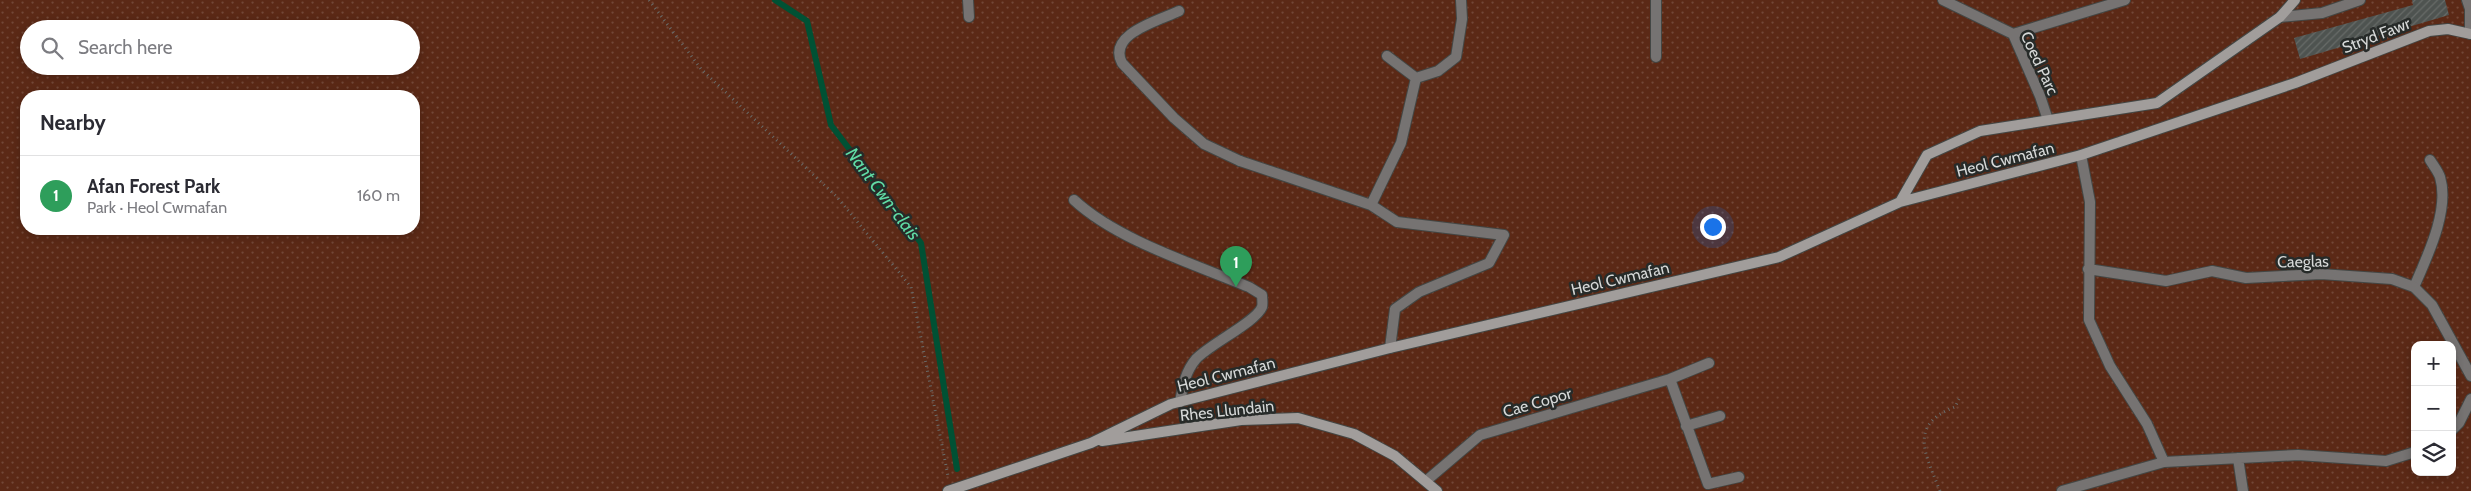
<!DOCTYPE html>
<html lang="en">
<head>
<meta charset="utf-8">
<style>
	:root { --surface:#fff; --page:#f7f7f7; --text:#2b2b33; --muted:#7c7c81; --line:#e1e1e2; --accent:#d93025 }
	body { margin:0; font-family:Cabin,sans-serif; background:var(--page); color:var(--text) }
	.controls { position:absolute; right:15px; bottom:15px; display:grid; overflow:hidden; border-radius:10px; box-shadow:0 2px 8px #0003 }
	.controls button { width:45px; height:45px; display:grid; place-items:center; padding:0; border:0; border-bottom:1px solid var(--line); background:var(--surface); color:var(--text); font:25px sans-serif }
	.you { position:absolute; left:1712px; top:226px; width:18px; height:18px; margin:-12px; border:4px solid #fff; border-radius:50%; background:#1a73e8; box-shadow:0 0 0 8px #1a73e833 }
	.badge { display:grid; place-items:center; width:32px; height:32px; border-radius:50%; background:var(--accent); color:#fff; font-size:16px; font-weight:700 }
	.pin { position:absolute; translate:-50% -41px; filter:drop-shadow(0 1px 2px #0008) }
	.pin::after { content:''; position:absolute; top:26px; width:18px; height:15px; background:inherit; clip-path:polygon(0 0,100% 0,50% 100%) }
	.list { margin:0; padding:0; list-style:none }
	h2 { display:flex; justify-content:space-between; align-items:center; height:65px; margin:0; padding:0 20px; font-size:21px }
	h2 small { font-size:16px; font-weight:400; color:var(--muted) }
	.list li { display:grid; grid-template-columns:32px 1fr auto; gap:15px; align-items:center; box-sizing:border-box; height:80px; padding:0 20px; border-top:1px solid var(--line) }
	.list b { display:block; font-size:19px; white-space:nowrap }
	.list p { margin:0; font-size:16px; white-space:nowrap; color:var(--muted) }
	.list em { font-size:16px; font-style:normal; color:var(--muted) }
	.icon { flex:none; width:28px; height:28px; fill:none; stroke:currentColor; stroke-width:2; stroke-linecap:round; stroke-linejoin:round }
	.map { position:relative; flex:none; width:2471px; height:491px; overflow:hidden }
	.search { position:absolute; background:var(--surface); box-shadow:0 2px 8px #0003; left:20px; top:20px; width:400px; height:55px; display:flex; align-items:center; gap:12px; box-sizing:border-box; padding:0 18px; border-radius:28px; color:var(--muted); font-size:19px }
	.panel { position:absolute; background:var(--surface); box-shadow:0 2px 8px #0003; left:20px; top:90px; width:400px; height:145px; border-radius:20px }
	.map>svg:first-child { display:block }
	.park { fill:url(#park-dots); fill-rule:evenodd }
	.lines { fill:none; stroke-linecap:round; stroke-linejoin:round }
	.stream { stroke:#005134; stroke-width:6 }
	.building { fill:url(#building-hatch) }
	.lane-casing { stroke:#434745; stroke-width:12 }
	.street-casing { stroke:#434745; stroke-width:12 }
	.secondary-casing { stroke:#434745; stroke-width:12 }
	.path { stroke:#696d6b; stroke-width:3; stroke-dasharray:1 4; stroke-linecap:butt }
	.lane { stroke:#767372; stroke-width:10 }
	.street { stroke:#767372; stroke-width:10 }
	.secondary { stroke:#a19d9b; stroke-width:10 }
	.labels { text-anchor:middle; stroke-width:5; stroke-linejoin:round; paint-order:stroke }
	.street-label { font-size:16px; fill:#d6d8d7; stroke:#272b29 }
	.water-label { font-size:18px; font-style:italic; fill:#60dca5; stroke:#272b29 }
</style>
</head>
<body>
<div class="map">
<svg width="2471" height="491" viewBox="0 0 2471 491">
	<defs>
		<pattern id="park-dots" width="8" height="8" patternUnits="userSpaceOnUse" patternTransform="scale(1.25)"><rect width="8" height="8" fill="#5b2916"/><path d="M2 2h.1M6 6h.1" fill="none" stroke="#724737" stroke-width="1.8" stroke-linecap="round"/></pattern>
		<pattern id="building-hatch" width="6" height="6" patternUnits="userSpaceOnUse" patternTransform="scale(1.25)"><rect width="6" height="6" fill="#4e5350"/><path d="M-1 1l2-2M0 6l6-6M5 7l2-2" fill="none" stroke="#676b68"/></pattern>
	</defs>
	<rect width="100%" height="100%" fill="#272b29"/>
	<!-- park -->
	<path class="park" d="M0 0H2471V491H0ZM29 29H411V66H29ZM26 96H414V229H26ZM2415 345H2452V472H2415Z"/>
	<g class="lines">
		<!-- stream -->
		<path class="stream" d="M775 0 807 21 831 125 921 243 957 469"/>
	</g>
	<!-- building -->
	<path class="building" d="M2412 0H2445L2449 15 2300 59 2294 38 2413 5Z"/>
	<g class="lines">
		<defs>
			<path id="lane" d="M968 0 969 17
				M1656 0V57
				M1179 11C1158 21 1107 34 1122 63L1174 118 1204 144 1240 161
				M1074 200C1117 240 1194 264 1249 287L1262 295C1262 298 1263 304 1262 307 1256 322 1210 344 1196 359 1185 372 1183 386 1180 402
				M2414 287C2427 257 2450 210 2440 177 2438 171 2433 165 2430 160"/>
			<path id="street" d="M1943 0 2013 34 2040 96 2048 120
				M2467 0 2470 9V34
				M2280 17 2322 13 2360 0
				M2013 34 2125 0
				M1387 56 1416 78
				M2081 155 2090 202 2089 320 2110 366 2147 424 2164 462
				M1240 161 1371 205
				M2088 269 2166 281 2212 271 2246 278 2321 274 2392 279 2414 287 2432 305 2471 376
				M1390 348 1395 309 1419 292 1489 263 1504 235 1397 222 1371 205 1401 143 1416 78 1438 71 1456 57 1462 19 1461 0
				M1670 379 1708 484 1739 477
				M1686 426 1720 416
				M2452 430 2459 423 2471 399
				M2238 458 2243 491
				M1426 481 1480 435 1670 379 1709 363
				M2062 491 2164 462 2298 455 2386 461 2415 452"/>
			<path id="secondary" d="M1900 202 1927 155 1980 131 2157 103 2280 17 2295 0
				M1102 441 1241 420 1298 418 1354 434 1395 456 1437 491
				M948 491 1091 443 1171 404 1390 348 1779 257 1900 202 2081 155 2295 83 2429 31 2448 29 2471 34"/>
		</defs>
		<!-- lane casing -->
		<use href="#lane" class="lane-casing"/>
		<!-- street casing -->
		<use href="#street" class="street-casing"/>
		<!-- secondary casing -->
		<use href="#secondary" class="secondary-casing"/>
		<!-- path -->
		<path class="path" d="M649 0 701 69 837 197 911 287 948 476
			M1940 491C1926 455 1907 425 1955 407L1959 399"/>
		<!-- lane -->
		<use href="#lane" class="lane"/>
		<!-- street -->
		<use href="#street" class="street"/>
		<!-- secondary -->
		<use href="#secondary" class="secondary"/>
	</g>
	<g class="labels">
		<!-- street labels -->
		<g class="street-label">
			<text transform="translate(2376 35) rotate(-21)" y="6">Stryd Fawr</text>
			<text transform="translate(2040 63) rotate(65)" y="6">Coed Parc</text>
			<text transform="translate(2005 159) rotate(-14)" y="6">Heol Cwmafan</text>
			<text transform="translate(2303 261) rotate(-1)" y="6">Caeglas</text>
			<text transform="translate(1620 278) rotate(-13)" y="6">Heol Cwmafan</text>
			<text transform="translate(1226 374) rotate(-14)" y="6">Heol Cwmafan</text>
			<text transform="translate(1537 402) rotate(-16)" y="6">Cae Copor</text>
			<text transform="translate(1227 410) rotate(-6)" y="6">Rhes Llundain</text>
		</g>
		<!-- water labels -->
		<g class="water-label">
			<text transform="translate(883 194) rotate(53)" y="6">Nant Cwn-clais</text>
		</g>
	</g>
</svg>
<div class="controls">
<button>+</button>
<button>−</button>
<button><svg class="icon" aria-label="layers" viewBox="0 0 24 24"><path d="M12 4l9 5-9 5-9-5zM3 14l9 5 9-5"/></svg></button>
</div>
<div class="you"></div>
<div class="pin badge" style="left:1236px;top:287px;background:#2e9e5b">1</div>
<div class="search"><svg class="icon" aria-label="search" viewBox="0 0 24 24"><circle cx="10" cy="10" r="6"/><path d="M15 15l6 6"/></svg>Search here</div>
<section class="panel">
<h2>Nearby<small></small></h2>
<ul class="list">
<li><span class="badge" style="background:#2e9e5b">1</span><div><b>Afan Forest Park</b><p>Park · Heol Cwmafan</p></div><em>160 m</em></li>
</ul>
</section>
</div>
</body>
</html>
